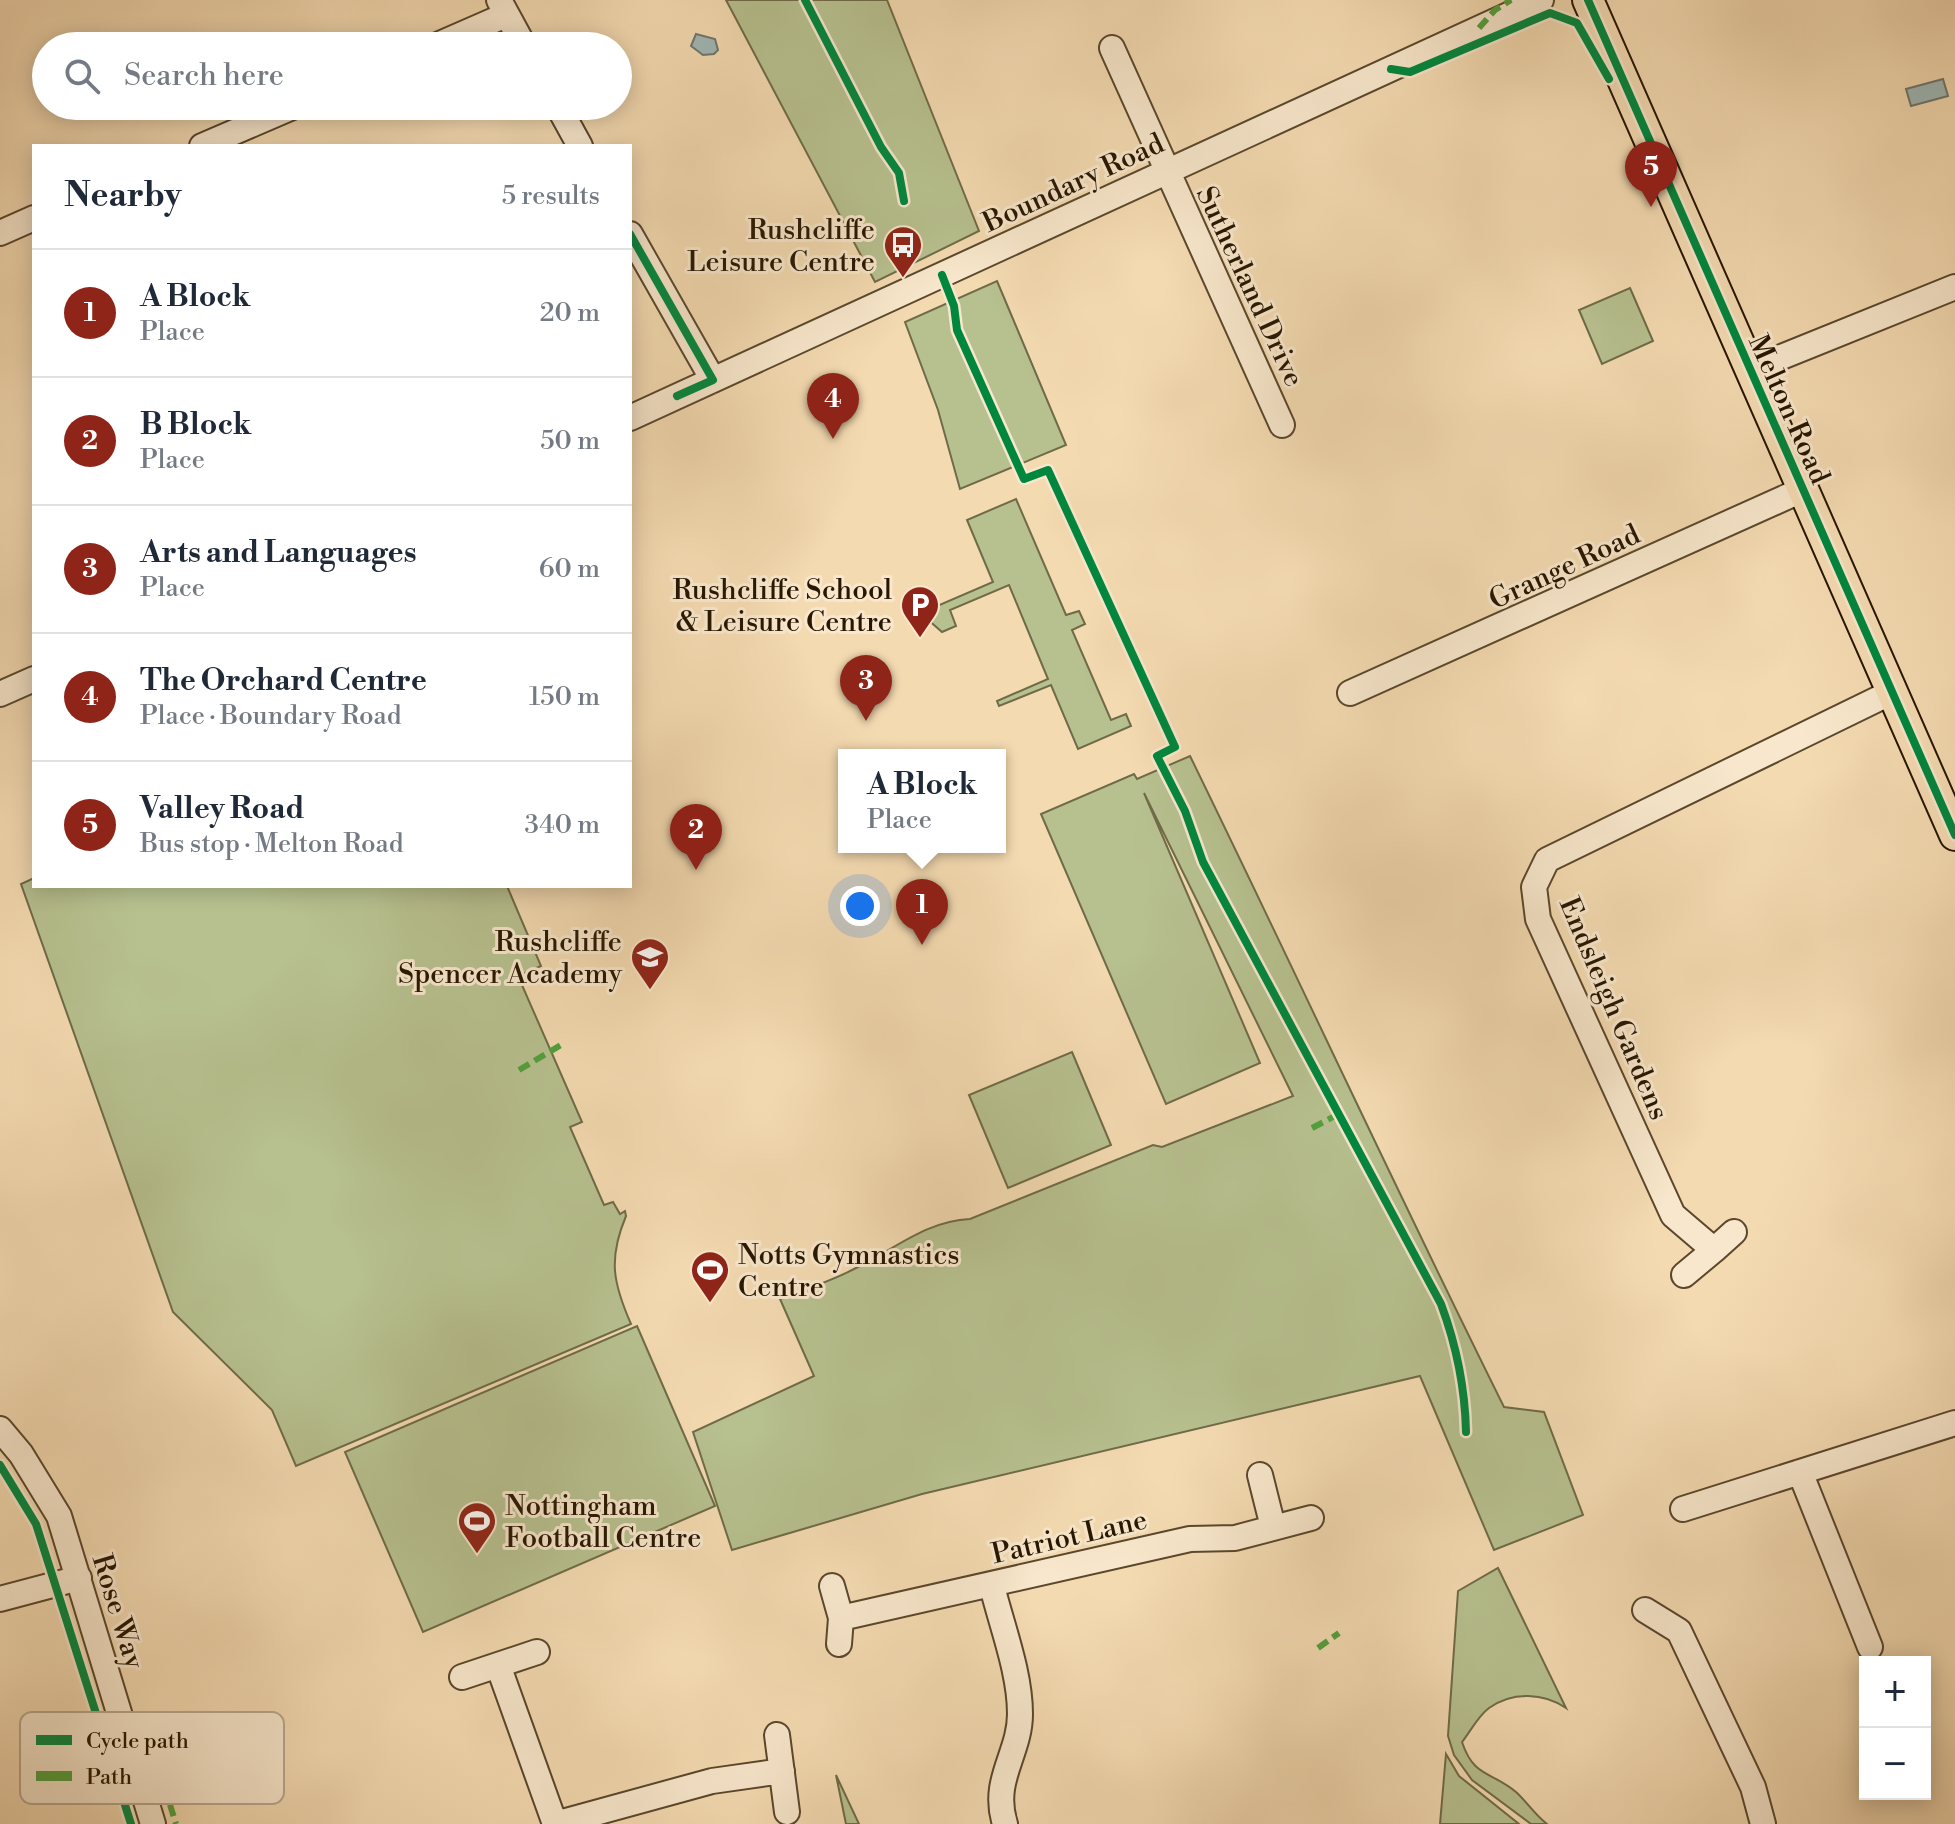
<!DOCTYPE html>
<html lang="en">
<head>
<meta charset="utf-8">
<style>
	:root { --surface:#fff; --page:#f2f2f3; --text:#1f2937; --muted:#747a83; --line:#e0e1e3; --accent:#8f2418 }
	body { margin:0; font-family:"Libre Bodoni",serif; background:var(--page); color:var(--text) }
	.controls { position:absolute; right:24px; bottom:24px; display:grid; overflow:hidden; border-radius:0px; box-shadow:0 4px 20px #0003 }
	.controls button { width:72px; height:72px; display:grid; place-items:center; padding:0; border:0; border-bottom:2px solid var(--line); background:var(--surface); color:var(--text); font:40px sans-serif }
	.you { position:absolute; left:860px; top:906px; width:28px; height:28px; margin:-20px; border:6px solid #fff; border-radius:50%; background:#1a73e8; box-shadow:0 0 0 12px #1a73e833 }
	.badge { display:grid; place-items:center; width:52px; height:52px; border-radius:50%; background:var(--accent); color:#fff; font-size:26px; font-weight:700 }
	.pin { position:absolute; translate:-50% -66px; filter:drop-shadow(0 2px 4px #0008) }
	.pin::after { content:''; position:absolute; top:42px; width:28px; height:24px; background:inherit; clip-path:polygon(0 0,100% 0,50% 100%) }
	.popup { position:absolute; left:838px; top:749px; width:168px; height:104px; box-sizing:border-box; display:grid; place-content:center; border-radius:0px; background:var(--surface); filter:drop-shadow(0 2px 6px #0005); font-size:26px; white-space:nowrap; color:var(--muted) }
	.popup b { font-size:30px; color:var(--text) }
	.popup::after { content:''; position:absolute; left:50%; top:100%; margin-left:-16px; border:16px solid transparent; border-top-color:var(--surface) }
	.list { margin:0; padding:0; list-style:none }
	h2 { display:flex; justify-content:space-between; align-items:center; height:104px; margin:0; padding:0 32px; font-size:34px }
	h2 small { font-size:26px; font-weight:400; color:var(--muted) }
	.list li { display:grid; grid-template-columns:52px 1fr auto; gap:24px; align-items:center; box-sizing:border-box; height:128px; padding:0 32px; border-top:2px solid var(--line) }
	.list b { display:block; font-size:30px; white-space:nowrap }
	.list p { margin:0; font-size:26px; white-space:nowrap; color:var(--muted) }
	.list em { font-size:26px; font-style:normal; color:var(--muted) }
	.icon { flex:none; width:44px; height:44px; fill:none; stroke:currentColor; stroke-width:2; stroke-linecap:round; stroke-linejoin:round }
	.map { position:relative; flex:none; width:1955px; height:1824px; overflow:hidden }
	.search { position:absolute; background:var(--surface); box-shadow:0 4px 20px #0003; left:32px; top:32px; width:600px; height:88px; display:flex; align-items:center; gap:20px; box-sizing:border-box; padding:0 28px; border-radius:44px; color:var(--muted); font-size:30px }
	.panel { position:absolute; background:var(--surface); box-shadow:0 4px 20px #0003; left:32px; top:144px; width:600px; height:744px; border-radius:0px }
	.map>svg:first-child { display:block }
	.green { fill:#b7c08f; stroke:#6f6b48; stroke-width:2 }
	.water { fill:#9fb8b6; stroke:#6f776d; stroke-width:2 }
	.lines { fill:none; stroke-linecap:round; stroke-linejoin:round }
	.minor-casing { stroke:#5a472c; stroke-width:28 }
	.major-casing { stroke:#271600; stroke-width:34 }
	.minor { stroke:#f8e7cc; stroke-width:24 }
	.major { stroke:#f4dab1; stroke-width:30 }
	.quiet { stroke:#51a13c; stroke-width:6; stroke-dasharray:12 6; stroke-linecap:butt }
	.cycleway-casing { stroke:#f8e7cc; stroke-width:13 }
	.cycleway { stroke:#00873e; stroke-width:8 }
	.labels { text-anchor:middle; stroke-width:6; stroke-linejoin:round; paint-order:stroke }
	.street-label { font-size:28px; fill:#271600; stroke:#f8e7cc }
	.poi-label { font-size:28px; fill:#271600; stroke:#f8e7cc; text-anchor:end }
	.key { fill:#f8e7cc; stroke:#b9a88f; stroke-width:2 }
	.key-label { font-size:22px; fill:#271600 }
</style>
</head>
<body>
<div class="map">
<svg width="1955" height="1824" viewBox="0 0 1955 1824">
	<rect width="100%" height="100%" fill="#f4dab1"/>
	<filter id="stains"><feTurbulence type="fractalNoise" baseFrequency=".0025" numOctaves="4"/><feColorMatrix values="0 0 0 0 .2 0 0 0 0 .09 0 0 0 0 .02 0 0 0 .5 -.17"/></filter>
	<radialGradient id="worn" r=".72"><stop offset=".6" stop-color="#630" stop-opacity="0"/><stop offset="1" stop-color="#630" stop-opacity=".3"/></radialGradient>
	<!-- green -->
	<path class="green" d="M726 0H887L979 231 875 282Z
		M997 281 1066 445 960 489 938 410 905 322Z
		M1630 288 1653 341 1602 364 1579 310Z
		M1016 499 1066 615 1079 611 1085 624 1072 630 1111 720 1126 714 1131 726 1078 749 1051 685 999 706 997 701 1048 679 1009 585 950 610 956 626 942 632 926 618 918 600 929 595 935 607 993 582 967 520Z
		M1190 756C1296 973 1397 1192 1504 1407L1544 1412 1583 1515 1494 1550 1420 1376 922 1494 732 1550 693 1432 814 1376 780 1299C806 1289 832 1281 856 1268 895 1249 926 1221 970 1219L1153 1145 1162 1147 1293 1096 1144 793 1260 1063 1166 1104 1041 814 1134 774 1137 779Z
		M34 878V886H507L541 966 518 976 582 1122 570 1127 604 1205 613 1202 620 1214 625 1211 626 1216C608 1259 613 1283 631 1324L296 1466 272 1410 173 1312 21 884Z
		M1072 1052 1111 1145 1008 1188 969 1095Z
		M637 1326 715 1506 423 1632 345 1452Z
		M1498 1568 1566 1708C1544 1693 1513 1691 1489 1708 1478 1716 1470 1732 1462 1742 1474 1778 1491 1771 1516 1792 1527 1802 1535 1815 1547 1824H1531L1472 1780 1454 1755 1448 1736 1458 1591Z
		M1446 1754 1459 1776 1519 1824H1440Z
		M836 1775 859 1824H846Z"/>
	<!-- water -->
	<path class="water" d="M696 34 715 39 718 50 714 54 703 55 691 46Z
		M1943 79 1948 96 1911 106 1906 89Z"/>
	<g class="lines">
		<defs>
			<path id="minor" d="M499 0 524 46
				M435 46 506 15
				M1112 48 1282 425
				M558 106 580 146
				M202 146 295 106
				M0 233 34 218
				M630 234 713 380
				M1749 370 1955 287
				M630 418 1541 0
				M1350 693 1802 490
				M0 694 34 679
				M1734 1232 1714 1250 1673 1215 1538 919 1534 887 1547 860 1890 693
				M1684 1275 1714 1250
				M0 1429 21 1454 59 1516 153 1824
				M1800 1472 1870 1647
				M1260 1475 1273 1527
				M1683 1509 1955 1423
				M832 1586 841 1618 839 1644
				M992 1586C1002 1627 1020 1672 1020 1714 1020 1754 991 1780 1005 1824
				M0 1599 79 1578
				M1645 1610 1679 1631 1753 1787 1763 1824
				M841 1618 1190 1539 1235 1538 1311 1518
				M498 1665 555 1824 712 1781 782 1771
				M462 1677 537 1652
				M777 1735 787 1812"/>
			<path id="major" d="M1588 0 1955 835"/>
		</defs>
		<!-- minor casing -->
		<use href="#minor" class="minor-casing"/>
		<!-- major casing -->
		<use href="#major" class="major-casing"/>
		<!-- minor -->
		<use href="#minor" class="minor"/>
		<!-- major -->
		<use href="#major" class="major"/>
		<!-- quiet -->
		<path class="quiet" d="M1479 28 1495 10 1511 0
			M519 1070 561 1045
			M1312 1128 1337 1115
			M1318 1648 1339 1633
			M154 1753 176 1824"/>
		<defs>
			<path id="cycleway" d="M805 0 881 147 899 173 904 201
				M1588 0 1955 835
				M1391 69 1410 72 1550 13 1577 23 1609 79
				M630 234 713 380 677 396
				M942 275 954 306 957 330 1024 479 1048 470 1175 747 1157 756 1185 811 1203 862 1441 1304C1457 1347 1465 1386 1466 1432
				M0 1465 36 1524 131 1824"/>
		</defs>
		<!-- cycleway casing -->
		<use href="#cycleway" class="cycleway-casing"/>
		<!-- cycleway -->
		<use href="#cycleway" class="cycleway"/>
	</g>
	<!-- icons -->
	<defs>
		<symbol id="bus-pin" viewBox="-11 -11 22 30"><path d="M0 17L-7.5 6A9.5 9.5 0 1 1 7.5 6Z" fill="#8f2418" stroke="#f8e7cc"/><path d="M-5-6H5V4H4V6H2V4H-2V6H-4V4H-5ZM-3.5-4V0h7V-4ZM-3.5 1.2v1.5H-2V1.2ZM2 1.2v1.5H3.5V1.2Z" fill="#fff"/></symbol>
		<symbol id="parking-pin" viewBox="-11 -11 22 30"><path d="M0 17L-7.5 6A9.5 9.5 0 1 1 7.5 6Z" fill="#8f2418" stroke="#f8e7cc"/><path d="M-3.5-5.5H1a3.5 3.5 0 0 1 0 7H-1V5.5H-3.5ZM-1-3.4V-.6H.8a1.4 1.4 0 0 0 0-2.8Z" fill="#fff"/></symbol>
		<symbol id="school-pin" viewBox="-11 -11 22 30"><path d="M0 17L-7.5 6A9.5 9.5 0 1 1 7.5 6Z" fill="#8f2418" stroke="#f8e7cc"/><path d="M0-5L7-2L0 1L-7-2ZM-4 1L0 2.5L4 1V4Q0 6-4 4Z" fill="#fff"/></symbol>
		<symbol id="stadium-pin" viewBox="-11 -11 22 30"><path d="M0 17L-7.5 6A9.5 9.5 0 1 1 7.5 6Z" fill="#8f2418" stroke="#f8e7cc"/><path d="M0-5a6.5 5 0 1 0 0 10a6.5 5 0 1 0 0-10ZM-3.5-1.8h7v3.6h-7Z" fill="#fff"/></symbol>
	</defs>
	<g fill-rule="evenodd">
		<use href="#bus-pin" x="881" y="223" width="44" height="60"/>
		<use href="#parking-pin" x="898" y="583" width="44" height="60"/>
		<use href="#school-pin" x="628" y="935" width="44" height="60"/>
		<use href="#stadium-pin" x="688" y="1248" width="44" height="60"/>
		<use href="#stadium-pin" x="455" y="1499" width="44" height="60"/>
	</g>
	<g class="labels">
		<!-- street labels -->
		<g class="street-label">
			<text transform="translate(1073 182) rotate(-25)" y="10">Boundary Road</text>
			<text transform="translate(1251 286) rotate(65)" y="10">Sutherland Drive</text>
			<text transform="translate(1790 409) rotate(66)" y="10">Melton Road</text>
			<text transform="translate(1564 566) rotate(-25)" y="10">Grange Road</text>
			<text transform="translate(1615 1008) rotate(67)" y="10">Endsleigh Gardens</text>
			<text transform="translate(1069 1536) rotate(-13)" y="10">Patriot Lane</text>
			<text transform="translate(119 1611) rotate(73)" y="10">Rose Way</text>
		</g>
		<!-- poi labels -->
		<g class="poi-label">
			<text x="875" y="239">Rushcliffe<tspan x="875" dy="32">Leisure Centre</tspan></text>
			<text x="892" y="599">Rushcliffe School<tspan x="892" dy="32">&amp; Leisure Centre</tspan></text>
			<text x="622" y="951">Rushcliffe<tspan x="622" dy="32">Spencer Academy</tspan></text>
			<text x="738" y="1264" text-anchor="start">Notts Gymnastics<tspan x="738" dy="32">Centre</tspan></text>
			<text x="505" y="1515" text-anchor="start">Nottingham<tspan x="505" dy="32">Football Centre</tspan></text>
		</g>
	</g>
	<!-- legend -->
	<rect x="20" y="1712" width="264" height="92" rx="12" class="key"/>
	<rect x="36" y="1735" width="36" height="10" fill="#00873e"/>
	<rect x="36" y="1771" width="36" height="10" fill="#51a13c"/>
	<g class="key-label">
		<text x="86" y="1748">Cycle path</text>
		<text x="86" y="1784">Path</text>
	</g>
	<rect width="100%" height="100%" filter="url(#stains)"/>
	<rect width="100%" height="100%" fill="url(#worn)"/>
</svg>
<div class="controls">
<button>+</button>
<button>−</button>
</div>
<div class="you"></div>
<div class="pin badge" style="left:922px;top:945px">1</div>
<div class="popup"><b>A Block</b>Place</div>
<div class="pin badge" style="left:696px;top:870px">2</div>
<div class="pin badge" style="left:866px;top:721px">3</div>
<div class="pin badge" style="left:833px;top:439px">4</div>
<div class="pin badge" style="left:1651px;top:207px">5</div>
<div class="search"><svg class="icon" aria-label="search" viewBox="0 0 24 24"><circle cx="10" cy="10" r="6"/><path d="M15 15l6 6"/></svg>Search here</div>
<section class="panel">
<h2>Nearby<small>5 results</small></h2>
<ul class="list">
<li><span class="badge">1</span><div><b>A Block</b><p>Place</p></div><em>20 m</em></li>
<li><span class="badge">2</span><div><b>B Block</b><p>Place</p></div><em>50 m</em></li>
<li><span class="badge">3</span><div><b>Arts and Languages</b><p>Place</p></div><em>60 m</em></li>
<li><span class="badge">4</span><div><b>The Orchard Centre</b><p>Place · Boundary Road</p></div><em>150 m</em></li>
<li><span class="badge">5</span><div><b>Valley Road</b><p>Bus stop · Melton Road</p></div><em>340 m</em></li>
</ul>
</section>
</div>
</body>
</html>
